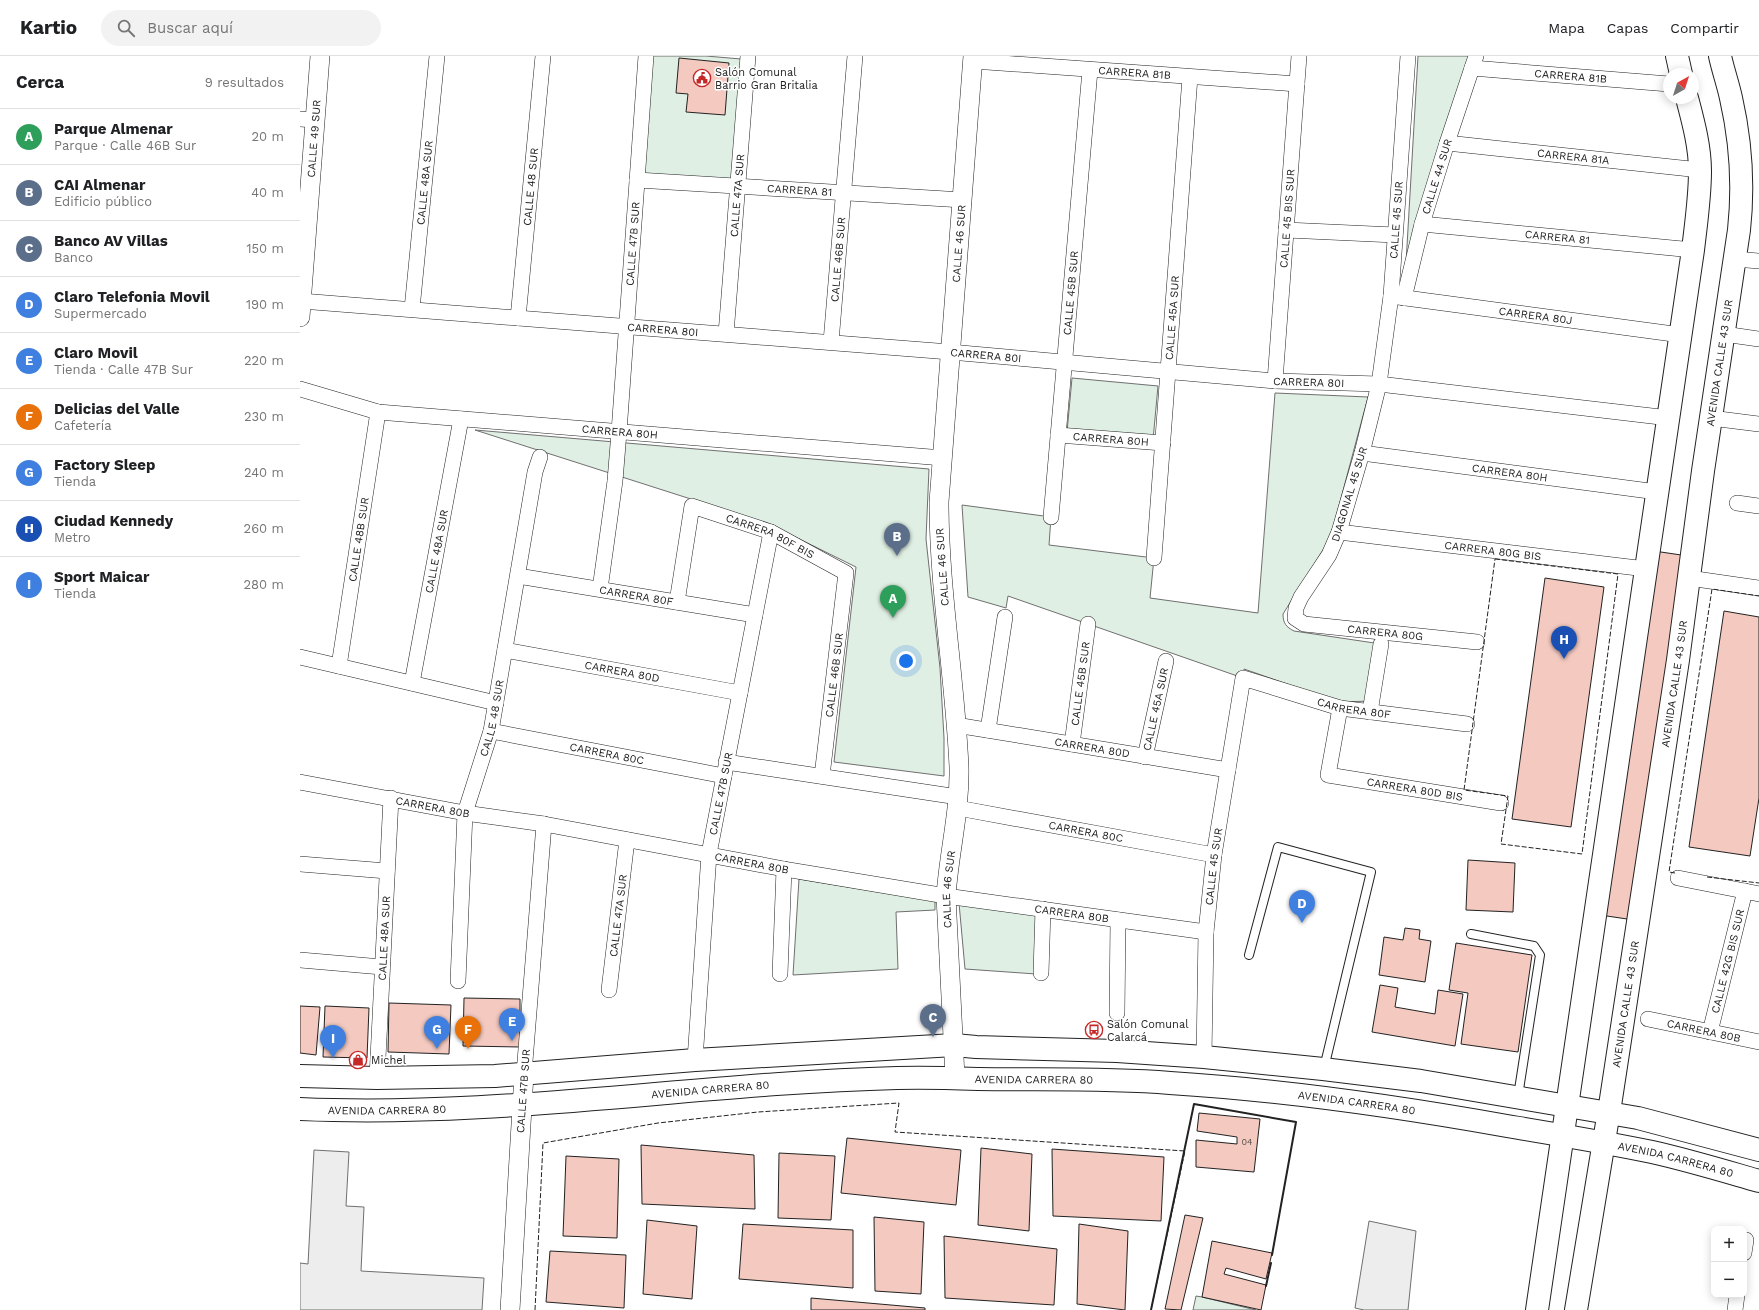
<!DOCTYPE html>
<html lang="es">
<head>
<meta charset="utf-8">
<style>
	:root { --surface:#fff; --page:#f2f2f2; --text:#202124; --muted:#757577; --line:#e0e0e0; --accent:#d93025 }
	body { margin:0; font-family:"Work Sans",sans-serif; background:var(--page); color:var(--text) }
	.controls { position:absolute; right:12px; bottom:12px; display:grid; overflow:hidden; border-radius:8px; box-shadow:0 2px 10px #0003 }
	.controls button { width:36px; height:36px; display:grid; place-items:center; padding:0; border:0; border-bottom:1px solid var(--line); background:var(--surface); color:var(--text); font:20px sans-serif }
	.compass { position:absolute; left:1363px; top:12px; width:36px; height:36px; border-radius:50%; background:var(--surface); box-shadow:0 2px 10px #0003; rotate:39deg }
	.you { position:absolute; left:606px; top:605px; width:14px; height:14px; margin:-10px; border:3px solid #fff; border-radius:50%; background:#1a73e8; box-shadow:0 0 0 6px #1a73e833 }
	.badge { display:grid; place-items:center; width:26px; height:26px; border-radius:50%; background:var(--accent); color:#fff; font-size:13px; font-weight:700 }
	.pin { position:absolute; translate:-50% -33px; filter:drop-shadow(0 1px 2px #0008) }
	.pin::after { content:''; position:absolute; top:21px; width:14px; height:12px; background:inherit; clip-path:polygon(0 0,100% 0,50% 100%) }
	.list { margin:0; padding:0; list-style:none }
	h2 { display:flex; justify-content:space-between; align-items:center; height:52px; margin:0; padding:0 16px; font-size:17px }
	h2 small { font-size:13px; font-weight:400; color:var(--muted) }
	.list li { display:grid; grid-template-columns:26px 1fr auto; gap:12px; align-items:center; box-sizing:border-box; height:56px; padding:0 16px; border-top:1px solid var(--line) }
	.list b { display:block; font-size:15px; white-space:nowrap }
	.list p { margin:0; font-size:13px; white-space:nowrap; color:var(--muted) }
	.list em { font-size:13px; font-style:normal; color:var(--muted) }
	.icon { flex:none; width:22px; height:22px; fill:none; stroke:currentColor; stroke-width:2; stroke-linecap:round; stroke-linejoin:round }
	.map { position:relative; flex:none; width:1459px; height:1254px; overflow:hidden }
	header { display:flex; align-items:center; gap:24px; box-sizing:border-box; height:56px; padding:0 20px; background:var(--surface); border-bottom:1px solid var(--line) }
	header strong { font-size:19px }
	nav { display:flex; gap:22px; margin-inline-start:auto; font-size:14px }
	.search { width:280px; height:36px; background:var(--page); display:flex; align-items:center; gap:10px; box-sizing:border-box; padding:0 14px; border-radius:22px; color:var(--muted); font-size:15px }
	main { display:flex }
	aside { flex:1; background:var(--surface) }
	.map>svg:first-child { display:block }
	.green { fill:#e0efe3; stroke:#6f6f6f }
	.parking { fill:#ededed; stroke:#6f6f6f }
	.building { fill:#f3c9c0; stroke:#222 }
	.lines { fill:none; stroke-linecap:round; stroke-linejoin:round }
	.service-casing { stroke:#222; stroke-width:10 }
	.minor-casing { stroke:#222; stroke-width:16 }
	.tertiary-casing { stroke:#222; stroke-width:20 }
	.primary-casing { stroke:#222; stroke-width:24 }
	.service { stroke:#fff; stroke-width:8 }
	.minor { stroke:#fff; stroke-width:15 }
	.tertiary { stroke:#fff; stroke-width:19 }
	.primary { stroke:#fff; stroke-width:22 }
	.fence { stroke:#222; stroke-width:1; stroke-dasharray:5 2; stroke-linecap:butt }
	.wall { stroke:#222; stroke-width:2 }
	.labels { text-anchor:middle; stroke-width:3; stroke-linejoin:round; paint-order:stroke }
	.number-label { font-size:9px; fill:#564c4a }
	.poi-label { font-size:11px; fill:#222; stroke:#fff; text-anchor:start }
	.street-label { font-size:11px; fill:#222; stroke:#fff }
</style>
</head>
<body>
<header>
<strong>Kartio</strong>
<div class="search"><svg class="icon" aria-label="search" viewBox="0 0 24 24"><circle cx="10" cy="10" r="6"/><path d="M15 15l6 6"/></svg>Buscar aquí</div>
<nav><a>Mapa</a><a>Capas</a><a>Compartir</a></nav>
</header>
<main>
<aside>
<h2>Cerca<small>9 resultados</small></h2>
<ul class="list">
<li><span class="badge" style="background:#2e9e5b">A</span><div><b>Parque Almenar</b><p>Parque · Calle 46B Sur</p></div><em>20 m</em></li>
<li><span class="badge" style="background:#5c6f8a">B</span><div><b>CAI Almenar</b><p>Edificio público</p></div><em>40 m</em></li>
<li><span class="badge" style="background:#5c6f8a">C</span><div><b>Banco AV Villas</b><p>Banco</p></div><em>150 m</em></li>
<li><span class="badge" style="background:#3f7fe0">D</span><div><b>Claro Telefonia Movil</b><p>Supermercado</p></div><em>190 m</em></li>
<li><span class="badge" style="background:#3f7fe0">E</span><div><b>Claro Movil</b><p>Tienda · Calle 47B Sur</p></div><em>220 m</em></li>
<li><span class="badge" style="background:#e8710a">F</span><div><b>Delicias del Valle</b><p>Cafetería</p></div><em>230 m</em></li>
<li><span class="badge" style="background:#3f7fe0">G</span><div><b>Factory Sleep</b><p>Tienda</p></div><em>240 m</em></li>
<li><span class="badge" style="background:#1a4fb4">H</span><div><b>Ciudad Kennedy</b><p>Metro</p></div><em>260 m</em></li>
<li><span class="badge" style="background:#3f7fe0">I</span><div><b>Sport Maicar</b><p>Tienda</p></div><em>280 m</em></li>
</ul>
</aside>
<div class="map">
<svg width="1459" height="1254" viewBox="0 0 1459 1254">
	<rect width="100%" height="100%" fill="#fff"/>
	<!-- green -->
	<path class="green" d="M352 0H406L441 3 433 126 344 120Z
		M1118 0H1176L1104 242Z
		M772 322 858 330 853 384 767 376Z
		M975 337 1068 341 1033 472 1026 489 983 558C983 567 986 571 994 575L1081 588 1072 645 1039 646 944 613 943 622 708 540 706 552 668 541 662 449 751 461 749 489 854 502 850 542 958 557Z
		M175 374 629 413 626 483 640 612 644 682V720L534 706 556 511 469 468Z
		M499 823 635 845V854L596 856 598 913 493 919Z
		M659 847 738 858 736 918 665 913Z
		M896 1240 902 1241 956 1254H893Z"/>
	<!-- parking -->
	<path class="parking" d="M14 1094 49 1096 46 1150 64 1151 61 1215 184 1222 182 1254H0V1207L8 1208Z
		M1069 1165 1116 1175 1108 1254H1064L1055 1252Z"/>
	<!-- building -->
	<path class="building" d="M379 2 429 7 425 59 386 56 388 38 376 37Z
		M1354 495 1388 500 1334 864 1300 859Z
		M1245 522 1304 531 1271 771 1212 763Z
		M1424 555 1459 561V742L1450 800 1389 791Z
		M1168 804 1215 807 1213 856 1166 854Z
		M1105 872 1120 874 1119 883 1131 885 1125 926 1079 919 1084 881 1103 884Z
		M1156 887 1232 899 1218 996 1161 988 1168 937 1149 934Z
		M1080 929 1098 932 1095 951 1135 958 1138 934 1163 938 1155 990 1072 976Z
		M164 942 220 943V991L163 990Z
		M89 947 151 949 149 998 88 996Z
		M0 950 20 951 16 999 0 997Z
		M25 950 69 952 67 1002 23 1001Z
		M899 1057 960 1063 954 1116 896 1111V1084L937 1088V1081L897 1075Z
		M547 1082 661 1094 656 1149 541 1137Z
		M341 1089 454 1099 455 1153 342 1148Z
		M681 1092 732 1098 729 1175 678 1169Z
		M752 1093 864 1101 861 1165 753 1160Z
		M479 1097 535 1100 531 1164 478 1162Z
		M266 1100 319 1103 317 1182 263 1180Z
		M885 1159 903 1162 881 1254 865 1253Z
		M574 1161 624 1166 621 1238 575 1235Z
		M347 1164 397 1170 392 1243 343 1238Z
		M443 1168 553 1174V1232L439 1223Z
		M779 1168 828 1175 825 1254 777 1248Z
		M644 1180 757 1193 754 1249 645 1242Z
		M912 1185 972 1197 966 1223 926 1212 924 1218 966 1229 961 1254 902 1241Z
		M250 1195 326 1199 324 1252 246 1246Z
		M511 1242 625 1252V1254H511Z"/>
	<g class="lines">
		<defs>
			<path id="service" d="M1171 878 1234 890 1240 899 1218 1040
				M949 899 978 791 1071 816 1024 1012"/>
			<g id="minor">
				<path id="s1" d="M1108 0 1091 240 1079 328 1062 397 1039 476 1029 499 1001 541 996 552 995 562 1004 568 1177 586"/>
				<path id="s2" d="M673 5 997 28"/>
				<path id="s3" d="M1172 12 1369 28"/>
				<path d="M0 63 15 64"/>
				<path id="s4" d="M1147 87 1400 114"/>
				<path id="s5" d="M337 124 663 144"/>
				<path id="s6" d="M1122 168 1393 194"/>
				<path d="M986 174 1095 179"/>
				<path d="M1435 203 1459 205"/>
				<path id="s7" d="M1091 240 1381 279"/>
				<path id="s8" d="M1104 242 1122 168 1147 87 1176 0"/>
				<path id="s9" d="M1 245 650 296 975 325 1079 328 1369 362"/>
				<path id="s10" d="M112 253 137 0"/>
				<path id="s11" d="M218 262 243 0"/>
				<path id="s12" d="M426 278 448 0"/>
				<path d="M1424 278 1459 283"/>
				<path id="s13" d="M531 286 555 0"/>
				<path id="s14" d="M975 325 999 0"/>
				<path id="s15" d="M0 333 78 356 643 402"/>
				<path d="M1411 362 1459 368"/>
				<path id="s16" d="M758 379 863 387"/>
				<path id="s17" d="M1062 397 1357 436"/>
				<path d="M1437 447 1459 450"/>
				<path id="s18" d="M751 461 790 14"/>
				<path id="s19" d="M1039 476 1346 513"/>
				<path id="s20" d="M854 502 890 21"/>
				<path id="s21" d="M218 520 455 559"/>
				<path d="M1389 522 1459 532"/>
				<path id="s22" d="M300 533 315 425 319 376 346 0"/>
				<path id="s23" d="M377 546 392 450 471 476 546 517 522 720"/>
				<path id="s24" d="M205 594 440 637"/>
				<path d="M0 601 196 647"/>
				<path id="s25" d="M39 610 78 356"/>
				<path id="s26" d="M112 627 161 363"/>
				<path id="s27" d="M1040 652 1028 719 1201 747"/>
				<path d="M1070 656 1081 588"/>
				<path id="s28" d="M656 669 928 714"/>
				<path d="M688 674 705 561"/>
				<path id="s29" d="M191 675 424 720"/>
				<path id="s30" d="M772 688 788 568"/>
				<path id="s31" d="M845 701 866 605"/>
				<path d="M426 706 658 741"/>
				<path id="s32" d="M0 726 165 757 244 768 484 813 646 840 906 876"/>
				<path id="s33" d="M658 752 914 799"/>
				<path d="M0 808 87 815"/>
				<path d="M1378 822 1459 838"/>
				<path d="M0 904 82 911"/>
				<path d="M741 917 743 853"/>
				<path d="M480 918 484 813"/>
				<path id="s34" d="M158 925 165 757 191 675 235 416 240 401"/>
				<path id="s35" d="M309 934 327 784"/>
				<path d="M817 957 818 864"/>
				<path id="s36" d="M1348 963 1459 986"/>
				<path id="s37" d="M1410 976 1445 835"/>
				<path id="s38" d="M904 1001 906 876 914 799 943 622 1040 652 1167 668"/>
				<path id="s39" d="M395 1004 409 798 471 476"/>
				<path d="M224 1018 244 768"/>
				<path id="s40" d="M77 1022 91 742"/>
				<path d="M1444 1197 1446 1184"/>
				<path d="M1435 1254 1437 1239"/>
			</g>
			<g id="tertiary">
				<path id="s41" d="M0 261 20 0"/>
				<path id="s42" d="M655 1021 646 840C649 796 660 756 659 711 655 622 639 534 639 446L673 0"/>
				<path d="M210 1254 224 1018"/>
			</g>
			<g id="primary">
				<path d="M1377 0 1381 18"/>
				<path d="M0 1020 77 1022 195 1020 395 1004 654 989 676 991 817 995 904 1001 1023 1013 1121 1025 1338 1062 1459 1094"/>
				<path id="s43" d="M0 1053C200 1062 398 1027 597 1022 624 1021 651 1022 678 1023 742 1024 806 1022 870 1027 983 1034 1095 1050 1207 1070 1255 1078 1304 1086 1352 1096 1388 1104 1424 1115 1459 1125"/>
				<path d="M1237 1254 1393 194C1396 168 1400 141 1400 115 1400 90 1393 65 1387 42"/>
				<path id="s44" d="M1276 1254 1311 1043 1378 604 1403 415 1439 174C1444 128 1441 86 1431 42 1428 28 1423 14 1420 0"/>
			</g>
		</defs>
		<!-- service casing -->
		<use href="#service" class="service-casing"/>
		<!-- minor casing -->
		<use href="#minor" class="minor-casing"/>
		<!-- tertiary casing -->
		<use href="#tertiary" class="tertiary-casing"/>
		<!-- primary casing -->
		<use href="#primary" class="primary-casing"/>
		<!-- service -->
		<use href="#service" class="service"/>
		<!-- minor -->
		<use href="#minor" class="minor"/>
		<!-- tertiary -->
		<use href="#tertiary" class="tertiary"/>
		<!-- primary -->
		<use href="#primary" class="primary"/>
		<!-- fence -->
		<path class="fence" d="M1195 503 1318 518 1282 798 1201 788 1208 740 1164 734Z
			M1375 817 1369 816 1412 533 1459 540
			M1407 821 1459 827
			M235 1254 243 1087 358 1067 458 1056 599 1047 595 1076 885 1095 851 1254"/>
		<!-- wall -->
		<path class="wall" d="M966 1230 971 1207
			M851 1254 894 1048 996 1066 972 1199"/>
	</g>
	<!-- icons -->
	<defs>
		<symbol id="civic-ring" viewBox="-11 -11 22 22"><circle r="9.5" fill="#fff" stroke="#c62828" stroke-width="1.5"/><path d="M-.6-6.5H3V-4.5H.6V-3L4-1V1h2V6H-6V1h2V-1L-.6-3ZM-1.2 2.5V6h2.4V2.5Z" fill="#c62828"/></symbol>
		<symbol id="bus-ring" viewBox="-11 -11 22 22"><circle r="9.5" fill="#fff" stroke="#c62828" stroke-width="1.5"/><path d="M-5-6H5V4H4V6H2V4H-2V6H-4V4H-5ZM-3.5-4V0h7V-4ZM-3.5 1.2v1.5H-2V1.2ZM2 1.2v1.5H3.5V1.2Z" fill="#c62828"/></symbol>
		<symbol id="shop-ring" viewBox="-11 -11 22 22"><circle r="9.5" fill="#fff" stroke="#c62828" stroke-width="1.5"/><path d="M-5-2.5h2.3a2.7 3.5 0 0 1 5.4 0H5L5.5 6h-11ZM-1.5-2.5h3a1.5 2.3 0 0 0-3 0Z" fill="#c62828"/></symbol>
	</defs>
	<g fill-rule="evenodd">
		<use href="#civic-ring" x="392" y="12" width="20" height="20"/>
		<use href="#bus-ring" x="784" y="964" width="20" height="20"/>
		<use href="#shop-ring" x="48" y="994" width="20" height="20"/>
	</g>
	<g class="labels">
		<!-- number labels -->
		<g class="number-label">
			<text x="947" y="1089">04</text>
		</g>
		<!-- poi labels -->
		<g class="poi-label">
			<text x="415" y="20">Salón Comunal<tspan x="415" dy="13">Barrio Gran Britalia</tspan></text>
			<text x="807" y="972">Salón Comunal<tspan x="807" dy="13">Calarcá</tspan></text>
			<text x="71" y="1008">Michel</text>
		</g>
		<!-- street labels -->
		<g class="street-label">
			<text dy="4" stroke="none"><textPath href="#s2" startOffset="162">CARRERA 81B</textPath></text>
			<text dy="4" stroke="none"><textPath href="#s3" startOffset="99">CARRERA 81B</textPath></text>
			<text dy="4" stroke="none"><textPath href="#s41" startOffset="179">CALLE 49 SUR</textPath></text>
			<text dy="4" stroke="none"><textPath href="#s4" startOffset="127">CARRERA 81A</textPath></text>
			<text dy="4" stroke="none"><textPath href="#s8" startOffset="126">CALLE 44 SUR</textPath></text>
			<text dy="4" stroke="none"><textPath href="#s10" startOffset="127">CALLE 48A SUR</textPath></text>
			<text dy="4" stroke="none"><textPath href="#s11" startOffset="132">CALLE 48 SUR</textPath></text>
			<text dy="4" stroke="none"><textPath href="#s5" startOffset="163">CARRERA 81</textPath></text>
			<text dy="4" stroke="none"><textPath href="#s12" startOffset="139">CALLE 47A SUR</textPath></text>
			<text dy="4" stroke="none"><textPath href="#s14" startOffset="163">CALLE 45 BIS SUR</textPath></text>
			<text transform="translate(1096 164) rotate(-86)" y="4">CALLE 45 SUR</text>
			<text dy="4" stroke="none"><textPath href="#s6" startOffset="136">CARRERA 81</textPath></text>
			<text dy="4" stroke="none"><textPath href="#s22" startOffset="347">CALLE 47B SUR</textPath></text>
			<text dy="4" stroke="none"><textPath href="#s42" startOffset="836">CALLE 46 SUR</textPath></text>
			<text dy="4" stroke="none"><textPath href="#s13" startOffset="83">CALLE 46B SUR</textPath></text>
			<text dy="4" stroke="none"><textPath href="#s18" startOffset="225">CALLE 45B SUR</textPath></text>
			<text dy="4" stroke="none"><textPath href="#s7" startOffset="146">CARRERA 80J</textPath></text>
			<text dy="4" stroke="none"><textPath href="#s20" startOffset="241">CALLE 45A SUR</textPath></text>
			<text dy="4" stroke="none"><textPath href="#s9" startOffset="363">CARRERA 80I</textPath></text>
			<text dy="4" stroke="none"><textPath href="#s9" startOffset="687">CARRERA 80I</textPath></text>
			<text dy="4" stroke="none"><textPath href="#s44" startOffset="958">AVENIDA CALLE 43 SUR</textPath></text>
			<text dy="4" stroke="none"><textPath href="#s9" startOffset="1011">CARRERA 80I</textPath></text>
			<text dy="4" stroke="none"><textPath href="#s15" startOffset="324">CARRERA 80H</textPath></text>
			<text dy="4" stroke="none"><textPath href="#s16" startOffset="53">CARRERA 80H</textPath></text>
			<text dy="4" stroke="none"><textPath href="#s17" startOffset="149">CARRERA 80H</textPath></text>
			<text transform="translate(1049 438) rotate(-73)" y="4">DIAGONAL 45 SUR</text>
			<text dy="4" stroke="none"><textPath href="#s23" startOffset="181">CARRERA 80F BIS</textPath></text>
			<text dy="4" stroke="none"><textPath href="#s25" startOffset="128">CALLE 48B SUR</textPath></text>
			<text dy="4" stroke="none"><textPath href="#s26" startOffset="134">CALLE 48A SUR</textPath></text>
			<text dy="4" stroke="none"><textPath href="#s19" startOffset="155">CARRERA 80G BIS</textPath></text>
			<text transform="translate(642 511) rotate(-94)" y="4">CALLE 46 SUR</text>
			<text dy="4" stroke="none"><textPath href="#s21" startOffset="120">CARRERA 80F</textPath></text>
			<text dy="4" stroke="none"><textPath href="#s1" startOffset="673">CARRERA 80G</textPath></text>
			<text dy="4" stroke="none"><textPath href="#s24" startOffset="119">CARRERA 80D</textPath></text>
			<text transform="translate(534 619) rotate(-83)" y="4">CALLE 46B SUR</text>
			<text dy="4" stroke="none"><textPath href="#s44" startOffset="634">AVENIDA CALLE 43 SUR</textPath></text>
			<text dy="4" stroke="none"><textPath href="#s30" startOffset="61">CALLE 45B SUR</textPath></text>
			<text dy="4" stroke="none"><textPath href="#s38" startOffset="497">CARRERA 80F</textPath></text>
			<text dy="4" stroke="none"><textPath href="#s31" startOffset="49">CALLE 45A SUR</textPath></text>
			<text dy="4" stroke="none"><textPath href="#s34" startOffset="267">CALLE 48 SUR</textPath></text>
			<text dy="4" stroke="none"><textPath href="#s28" startOffset="138">CARRERA 80D</textPath></text>
			<text dy="4" stroke="none"><textPath href="#s29" startOffset="118">CARRERA 80C</textPath></text>
			<text dy="4" stroke="none"><textPath href="#s27" startOffset="156">CARRERA 80D BIS</textPath></text>
			<text dy="4" stroke="none"><textPath href="#s39" startOffset="268">CALLE 47B SUR</textPath></text>
			<text dy="4" stroke="none"><textPath href="#s32" startOffset="135">CARRERA 80B</textPath></text>
			<text dy="4" stroke="none"><textPath href="#s33" startOffset="130">CARRERA 80C</textPath></text>
			<text dy="4" stroke="none"><textPath href="#s32" startOffset="459">CARRERA 80B</textPath></text>
			<text dy="4" stroke="none"><textPath href="#s38" startOffset="191">CALLE 45 SUR</textPath></text>
			<text dy="4" stroke="none"><textPath href="#s42" startOffset="188">CALLE 46 SUR</textPath></text>
			<text dy="4" stroke="none"><textPath href="#s32" startOffset="783">CARRERA 80B</textPath></text>
			<text dy="4" stroke="none"><textPath href="#s35" startOffset="75">CALLE 47A SUR</textPath></text>
			<text dy="4" stroke="none"><textPath href="#s40" startOffset="140">CALLE 48A SUR</textPath></text>
			<text dy="4" stroke="none"><textPath href="#s37" startOffset="73">CALLE 42G BIS SUR</textPath></text>
			<text dy="4" stroke="none"><textPath href="#s44" startOffset="310">AVENIDA CALLE 43 SUR</textPath></text>
			<text dy="4" stroke="none"><textPath href="#s36" startOffset="57">CARRERA 80B</textPath></text>
			<text dy="4" stroke="none"><textPath href="#s43" startOffset="735">AVENIDA CARRERA 80</textPath></text>
			<text dy="4" stroke="none"><textPath href="#s43" startOffset="411">AVENIDA CARRERA 80</textPath></text>
			<text transform="translate(223 1035) rotate(-86)" y="4">CALLE 47B SUR</text>
			<text dy="4" stroke="none"><textPath href="#s43" startOffset="1059">AVENIDA CARRERA 80</textPath></text>
			<text dy="4" stroke="none"><textPath href="#s43" startOffset="87">AVENIDA CARRERA 80</textPath></text>
			<text dy="4" stroke="none"><textPath href="#s43" startOffset="1383">AVENIDA CARRERA 80</textPath></text>
		</g>
	</g>
</svg>
<div class="controls">
<button>+</button>
<button>−</button>
</div>
<svg class="compass" viewBox="-18 -18 36 36"><path d="M0-13l5 13h-10z" fill="#e53935"/><path d="M0 13l5-13h-10z" fill="#757577"/></svg>
<div class="you"></div>
<div class="pin badge" style="left:593px;top:562px;background:#2e9e5b">A</div>
<div class="pin badge" style="left:597px;top:500px;background:#5c6f8a">B</div>
<div class="pin badge" style="left:633px;top:981px;background:#5c6f8a">C</div>
<div class="pin badge" style="left:1002px;top:867px;background:#3f7fe0">D</div>
<div class="pin badge" style="left:212px;top:985px;background:#3f7fe0">E</div>
<div class="pin badge" style="left:168px;top:993px;background:#e8710a">F</div>
<div class="pin badge" style="left:137px;top:993px;background:#3f7fe0">G</div>
<div class="pin badge" style="left:1264px;top:603px;background:#1a4fb4">H</div>
<div class="pin badge" style="left:33px;top:1002px;background:#3f7fe0">I</div>
</div>
</main>
</body>
</html>
